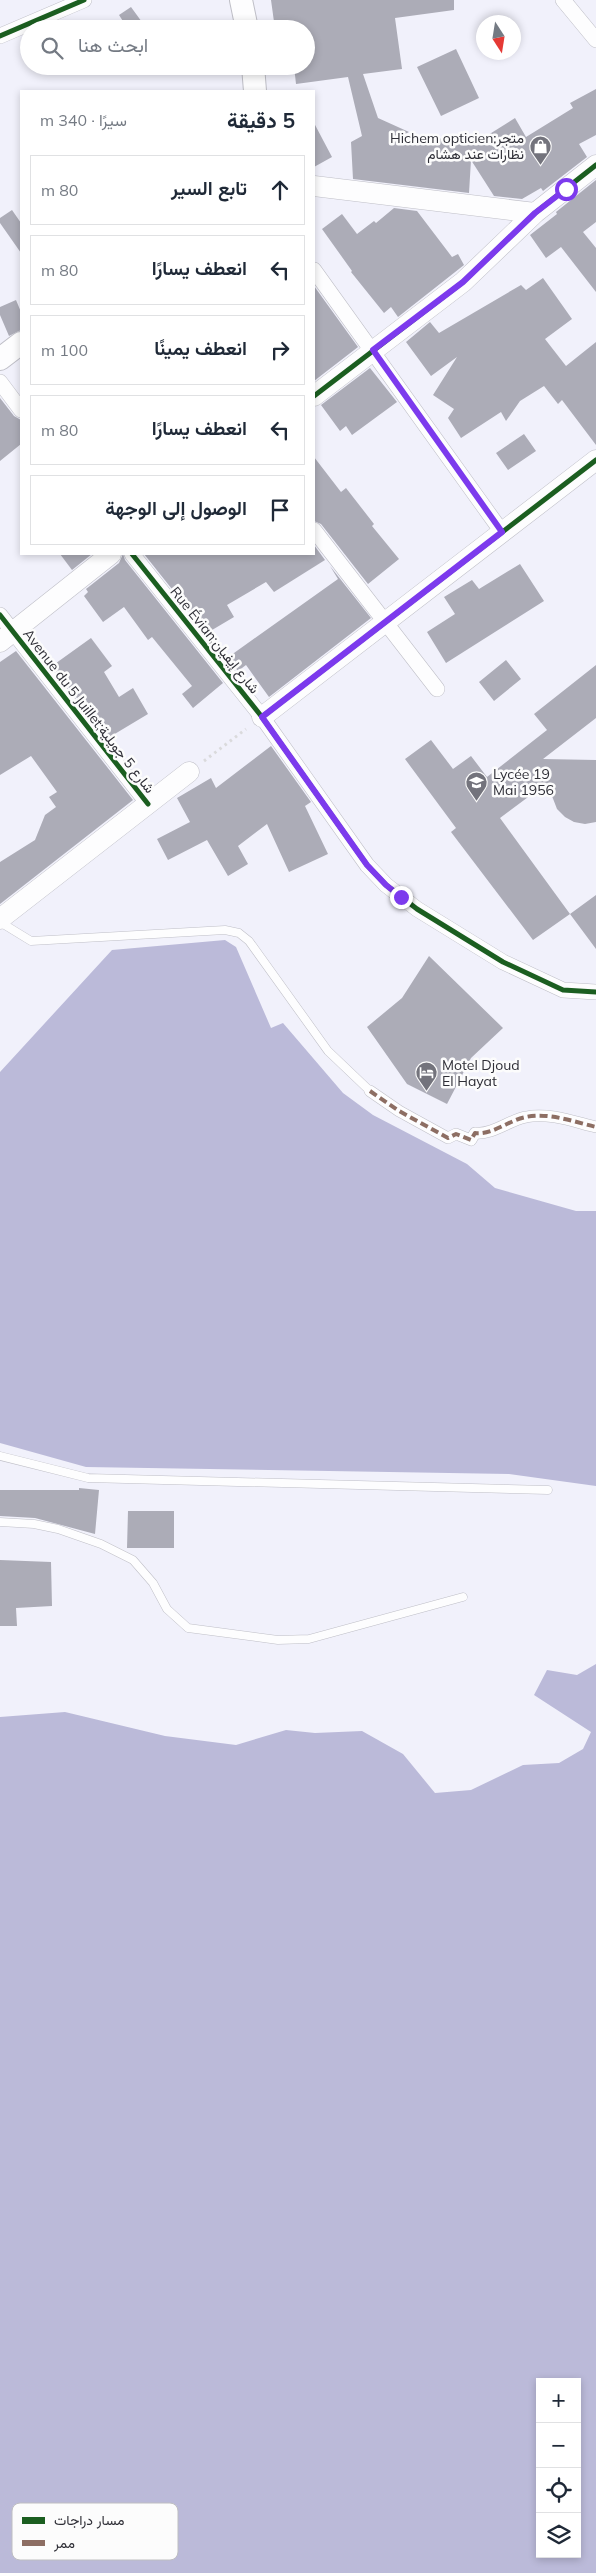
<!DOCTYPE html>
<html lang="ar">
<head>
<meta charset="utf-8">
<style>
	:root { --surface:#fff; --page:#f2f2f3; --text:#1f2937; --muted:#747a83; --line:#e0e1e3 }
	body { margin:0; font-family:Mulish,Vazirmatn,sans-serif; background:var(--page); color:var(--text); direction:rtl }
	.controls { position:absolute; right:15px; bottom:15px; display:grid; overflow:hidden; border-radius:0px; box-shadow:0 2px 8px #0003 }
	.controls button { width:45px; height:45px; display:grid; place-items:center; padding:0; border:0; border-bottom:1px solid var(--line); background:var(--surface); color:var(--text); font:25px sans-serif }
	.compass { position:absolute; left:476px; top:15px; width:45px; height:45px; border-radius:50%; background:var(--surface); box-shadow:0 2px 8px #0003; rotate:168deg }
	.stop { position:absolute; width:15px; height:15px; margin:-11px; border:4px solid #7c3aed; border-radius:50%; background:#fff }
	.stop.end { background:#7c3aed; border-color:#fff; box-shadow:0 1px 5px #0008 }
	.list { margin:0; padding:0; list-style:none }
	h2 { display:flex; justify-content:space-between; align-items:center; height:65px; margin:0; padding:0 20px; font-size:21px }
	h2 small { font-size:16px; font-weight:400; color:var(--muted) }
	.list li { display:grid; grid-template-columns:32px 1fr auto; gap:15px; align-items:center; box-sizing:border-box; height:70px; margin:0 10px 10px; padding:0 10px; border:1px solid var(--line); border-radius:0px }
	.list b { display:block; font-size:19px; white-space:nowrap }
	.list em { font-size:16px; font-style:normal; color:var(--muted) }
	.icon { flex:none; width:28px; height:28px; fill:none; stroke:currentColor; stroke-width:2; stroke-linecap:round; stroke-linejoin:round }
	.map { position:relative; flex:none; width:596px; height:2573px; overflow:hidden; direction:ltr }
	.search { position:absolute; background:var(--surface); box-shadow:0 2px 8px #0003; left:20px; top:20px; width:295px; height:55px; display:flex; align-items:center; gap:12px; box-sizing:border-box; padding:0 18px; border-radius:28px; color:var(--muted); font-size:19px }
	.panel { position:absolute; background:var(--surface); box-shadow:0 2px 8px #0003; left:20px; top:90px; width:295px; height:465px; border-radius:0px; direction:rtl }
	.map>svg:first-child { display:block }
	.water { fill:#bbbad9; fill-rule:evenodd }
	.building { fill:#acacb7 }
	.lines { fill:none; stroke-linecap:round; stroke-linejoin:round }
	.service-casing { stroke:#bfbfc7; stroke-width:9 }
	.pedestrian-casing { stroke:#bfbfc7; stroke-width:12 }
	.minor-casing { stroke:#bfbfc7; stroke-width:16 }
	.tertiary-casing { stroke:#bfbfc7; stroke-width:21 }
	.secondary-casing { stroke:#bfbfc7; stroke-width:24 }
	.path { stroke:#dadadc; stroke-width:3; stroke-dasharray:2.5 4; stroke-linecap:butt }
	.service { stroke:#fdfdfe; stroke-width:8 }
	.pedestrian { stroke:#fdfdfe; stroke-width:11 }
	.minor { stroke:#fdfdfe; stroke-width:15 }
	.tertiary { stroke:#fdfdfe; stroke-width:20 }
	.secondary { stroke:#fdfdfe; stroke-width:22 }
	.quiet { stroke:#8d6e63; stroke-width:4; stroke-dasharray:8 4; stroke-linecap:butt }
	.cycleway-casing { stroke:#fcfcfc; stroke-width:8 }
	.cycleway { stroke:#1b5e20; stroke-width:5 }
	.route { stroke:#7c3aed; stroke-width:6 }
	.labels { text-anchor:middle; stroke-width:5; stroke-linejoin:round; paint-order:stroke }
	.poi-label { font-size:14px; fill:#2f2f37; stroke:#fcfcfc; text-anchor:start }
	.street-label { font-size:14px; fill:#2f2f37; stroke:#fcfcfc }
	.key { fill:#fcfcfc; stroke:#bebec1; stroke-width:1 }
	.key-label { font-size:14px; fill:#2f2f37 }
</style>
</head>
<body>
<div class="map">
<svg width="596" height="2573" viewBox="0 0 596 2573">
	<rect width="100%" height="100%" fill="#f1f1fb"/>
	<!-- water -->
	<path class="water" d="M225 940 236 947 271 1028 283 1023 343 1093 373 1115 467 1164 495 1188 576 1211H596V1486L509 1474 86 1467 0 1443V1072L112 950Z
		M596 1664V2573H0V1717L65 1712 165 1736 236 1745 286 1730 315 1733 362 1731 403 1754 435 1793 471 1790 523 1765 559 1763 583 1749 591 1732 534 1695 547 1670 577 1675ZM540 2382H577V2554H540Z"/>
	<!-- building -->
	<path class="building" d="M271 0H454V10L395 18 402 69 363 74 378 118 409 132 399 137 480 140 515 118 526 137 573 108 570 103 596 89V135L579 144 587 157 543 191 541 188 522 199 494 196 471 160 469 193 353 179 351 142 362 136 348 77 296 84 294 66H306V29H275Z
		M131 7 147 29H128L119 15Z
		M456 49 479 98 441 116 417 67Z
		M314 123 332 157 314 167Z
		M596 180V222L583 232 596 248V292L561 247 546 258 530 235 557 214 556 212Z
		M394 208 417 211 452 257 458 254 464 265 398 317 391 307 384 313 351 272 352 271 322 229 342 214 357 234 374 221 376 223Z
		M12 210 21 223V253L0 223V218Z
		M543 278 572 319 545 339 566 366 596 342V445L562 400 558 404 544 386 520 401 506 421 501 412 461 438 448 418 454 409 433 395 457 357 431 376 406 342 430 322 439 333 521 285 526 290Z
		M314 286 358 347 314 381Z
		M16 300 21 312V330L9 336 0 315V307Z
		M370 368 397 402 352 435 346 426 340 431 321 405Z
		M0 398 14 416 21 420V444L0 461Z
		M524 434 536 451 508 470 496 453Z
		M314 457 341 492 346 488 374 524 372 526 399 559 368 584 321 524 314 521Z
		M314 545 325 560 274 592 266 582 227 605 234 617 207 633 144 554H314Z
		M60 554H92L72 570Z
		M123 554 125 560 223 683 193 708 182 694 192 686 152 637 148 640 124 607 103 622 84 596 88 592 86 589 119 563Z
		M520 564 544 601 446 663 427 632 455 614 444 597 472 580 479 589Z
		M330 566 371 618 269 697 246 665 238 671 227 658 338 579Z
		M91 638 112 666 104 672 119 697 133 688 148 714 108 738 52 666Z
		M16 651 133 800 0 904V862L35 840 45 815 56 807 49 797 57 792 31 756 0 775V662Z
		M506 660 521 679 494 701 479 682Z
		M596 665V718L543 759 596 760V822L585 824 574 822 565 817 557 809 547 783 500 818 570 914 596 895V949L570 914 533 940 451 832 456 828 405 759 431 740 453 769 471 756 487 777 547 730 534 714Z
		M271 746 311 802 305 806 328 854 289 872 267 824 238 846 248 864 228 876 207 840 168 860 157 839 190 822 177 798 211 778 216 788Z
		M429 956 503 1028 471 1058 447 1104 407 1084 367 1027 402 998Z
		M79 1488 99 1490 95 1534 35 1518 0 1516V1490H79Z
		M128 1511H174V1548H127Z
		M0 1560 51 1562 52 1606 16 1608 17 1626H0Z"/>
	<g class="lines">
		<defs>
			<path id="service" d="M0 922 31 941 225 930 239 933 249 941 328 1051 370 1091
				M0 1456 88 1478 548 1490
				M0 1522 34 1524 58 1529 101 1544 133 1560 153 1583 167 1609 188 1628 278 1640 309 1639 463 1597"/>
			<path id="pedestrian" d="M370 1091 399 1111 448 1138 456 1134 471 1140 475 1133C493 1135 509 1120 526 1117 548 1112 575 1122 596 1127"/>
			<path id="minor" d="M563 0 596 40
				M0 36 84 0
				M314 270 502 532
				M0 382 21 410
				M314 530 437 689
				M132 554 262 717 367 865 386 885 417 909 503 962 563 990 596 992
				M0 615 148 804"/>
			<path id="tertiary" d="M314 186 535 213
				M314 396 463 282 535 213 596 165
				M0 642 111 554
				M262 717 596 460
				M0 919 189 772"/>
			<path id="secondary" d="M241 0 247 29
				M253 66 255 91
				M0 359 21 343"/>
		</defs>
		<!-- service casing -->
		<use href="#service" class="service-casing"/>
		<!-- pedestrian casing -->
		<use href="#pedestrian" class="pedestrian-casing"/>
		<!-- minor casing -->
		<use href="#minor" class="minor-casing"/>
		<!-- tertiary casing -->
		<use href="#tertiary" class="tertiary-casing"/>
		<!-- secondary casing -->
		<use href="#secondary" class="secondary-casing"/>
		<!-- path -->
		<path class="path" d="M204 761 246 729"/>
		<!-- service -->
		<use href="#service" class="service"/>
		<!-- pedestrian -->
		<use href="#pedestrian" class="pedestrian"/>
		<!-- minor -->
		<use href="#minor" class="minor"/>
		<!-- tertiary -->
		<use href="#tertiary" class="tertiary"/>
		<!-- secondary -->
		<use href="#secondary" class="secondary"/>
		<!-- quiet -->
		<path class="quiet" d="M370 1091 399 1111 448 1138 456 1134 471 1140 475 1133C493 1135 509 1120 526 1117 548 1112 575 1122 596 1127"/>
		<defs>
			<path id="cycleway" d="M0 36 84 0
				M314 396 463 282 535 213 596 165
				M132 554 262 717 367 865 386 885 417 909 503 962 563 990 596 992
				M0 615 148 804
				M262 717 596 460"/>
		</defs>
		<!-- cycleway casing -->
		<use href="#cycleway" class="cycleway-casing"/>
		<!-- cycleway -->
		<use href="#cycleway" class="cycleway"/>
	</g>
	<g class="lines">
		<!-- route -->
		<path class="route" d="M401 897 386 885 367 865 262 717 502 532 373 350 463 282 535 213 566 189"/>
	</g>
	<!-- icons -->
	<defs>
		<symbol id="shop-pin" viewBox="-11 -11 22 30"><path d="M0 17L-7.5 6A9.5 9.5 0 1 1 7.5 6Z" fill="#73737c" stroke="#fcfcfc"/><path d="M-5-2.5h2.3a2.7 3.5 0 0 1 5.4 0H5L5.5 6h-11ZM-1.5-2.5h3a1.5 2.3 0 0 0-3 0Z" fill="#fff"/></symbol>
		<symbol id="school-pin" viewBox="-11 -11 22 30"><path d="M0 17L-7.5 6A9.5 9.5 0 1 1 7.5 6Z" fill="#73737c" stroke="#fcfcfc"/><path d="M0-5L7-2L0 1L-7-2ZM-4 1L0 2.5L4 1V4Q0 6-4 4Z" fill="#fff"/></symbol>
		<symbol id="hotel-pin" viewBox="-11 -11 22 30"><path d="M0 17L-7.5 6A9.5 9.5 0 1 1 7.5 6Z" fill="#73737c" stroke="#fcfcfc"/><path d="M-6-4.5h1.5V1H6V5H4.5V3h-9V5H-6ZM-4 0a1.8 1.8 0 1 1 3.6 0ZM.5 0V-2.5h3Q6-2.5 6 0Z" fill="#fff"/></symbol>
	</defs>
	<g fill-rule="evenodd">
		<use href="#shop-pin" x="528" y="134" width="25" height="34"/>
		<use href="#school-pin" x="464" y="770" width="25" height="34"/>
		<use href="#hotel-pin" x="414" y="1060" width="25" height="34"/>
	</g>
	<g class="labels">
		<!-- poi labels -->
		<g class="poi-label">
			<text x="524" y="143" text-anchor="end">Hichem opticien;متجر<tspan x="524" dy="16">نظارات عند هشام</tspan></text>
			<text x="493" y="779">Lycée 19<tspan x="493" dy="16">Mai 1956</tspan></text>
			<text x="442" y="1070">Motel Djoud<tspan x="442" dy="16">El Hayat</tspan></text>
		</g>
		<!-- street labels -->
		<g class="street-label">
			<text transform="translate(215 640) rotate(51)" y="5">Rue Évian;شارع إيفيان</text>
			<text transform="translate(89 711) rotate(52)" y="5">Avenue du 5 Juillet;شارع 5 جويلية</text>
		</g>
	</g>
	<!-- legend -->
	<rect x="12" y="2503" width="166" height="57" rx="8" class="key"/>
	<rect x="22" y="2517" width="23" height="7" fill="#1b5e20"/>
	<rect x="22" y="2540" width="23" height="6" fill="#8d6e63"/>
	<g class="key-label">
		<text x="54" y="2525">مسار دراجات</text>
		<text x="54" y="2548">ممر</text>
	</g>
</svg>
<div class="controls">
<button>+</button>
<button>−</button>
<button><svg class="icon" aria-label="locate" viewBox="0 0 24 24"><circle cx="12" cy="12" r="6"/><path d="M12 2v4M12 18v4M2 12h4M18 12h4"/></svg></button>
<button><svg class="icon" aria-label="layers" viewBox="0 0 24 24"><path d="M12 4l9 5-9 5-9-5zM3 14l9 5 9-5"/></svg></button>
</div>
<svg class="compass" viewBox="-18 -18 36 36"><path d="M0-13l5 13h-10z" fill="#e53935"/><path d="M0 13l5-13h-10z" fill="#747a83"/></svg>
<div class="stop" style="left:566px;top:189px"></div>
<div class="stop end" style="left:401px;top:897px"></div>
<div class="search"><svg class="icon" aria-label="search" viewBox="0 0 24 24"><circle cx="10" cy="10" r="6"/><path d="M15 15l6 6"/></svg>ابحث هنا</div>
<section class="panel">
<h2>5 دقيقة<small>سيرًا · 340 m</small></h2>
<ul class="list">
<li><svg class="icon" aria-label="ahead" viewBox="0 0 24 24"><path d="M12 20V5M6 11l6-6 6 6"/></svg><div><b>تابع السير</b></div><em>80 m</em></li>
<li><svg class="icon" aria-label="left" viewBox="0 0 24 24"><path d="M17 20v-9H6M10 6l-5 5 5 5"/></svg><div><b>انعطف يسارًا</b></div><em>80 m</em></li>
<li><svg class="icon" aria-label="right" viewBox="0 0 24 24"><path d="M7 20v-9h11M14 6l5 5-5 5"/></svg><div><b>انعطف يمينًا</b></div><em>100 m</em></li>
<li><svg class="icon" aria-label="left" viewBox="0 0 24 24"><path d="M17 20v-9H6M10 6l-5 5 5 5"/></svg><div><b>انعطف يسارًا</b></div><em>80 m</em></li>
<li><svg class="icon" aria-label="arrive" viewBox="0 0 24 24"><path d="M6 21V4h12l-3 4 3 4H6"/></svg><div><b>الوصول إلى الوجهة</b></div></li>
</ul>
</section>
</div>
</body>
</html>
